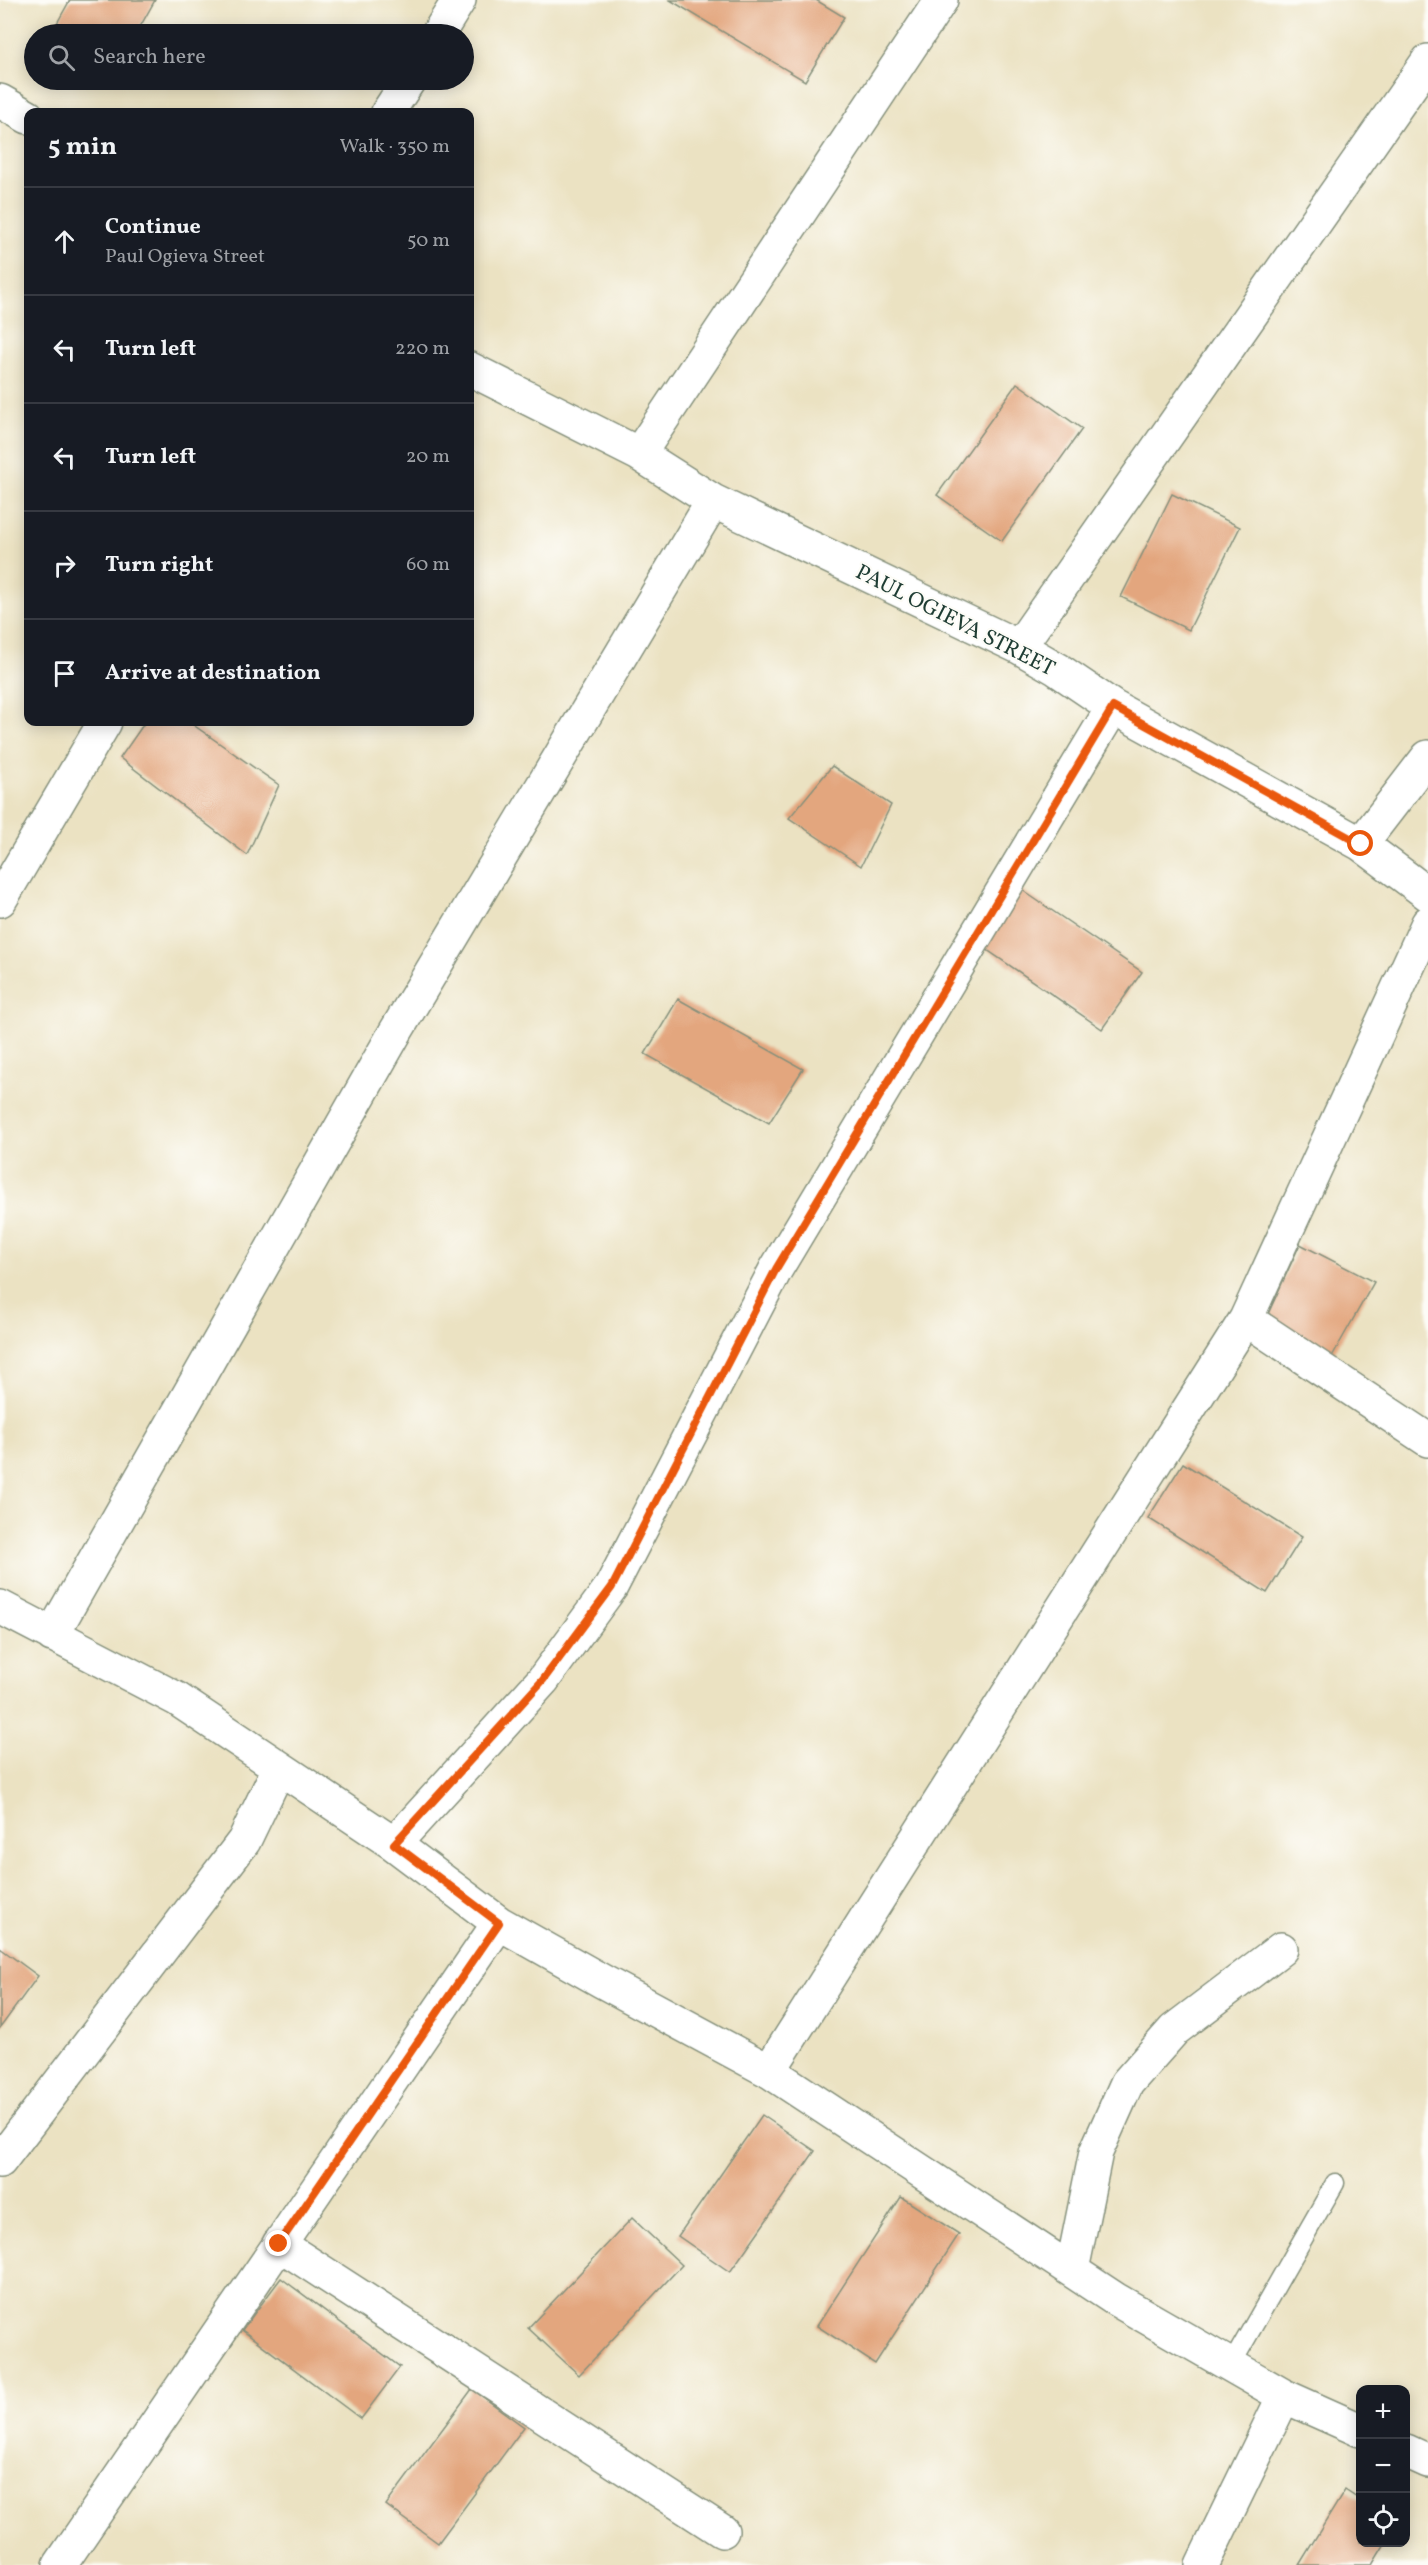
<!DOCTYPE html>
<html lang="en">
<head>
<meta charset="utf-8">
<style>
	:root { --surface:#171b24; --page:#242831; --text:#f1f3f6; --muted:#9ea1a6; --line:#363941 }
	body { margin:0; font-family:Vollkorn,serif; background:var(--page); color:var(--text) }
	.controls { position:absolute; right:18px; bottom:18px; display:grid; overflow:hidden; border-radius:12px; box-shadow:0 3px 15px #0003 }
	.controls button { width:54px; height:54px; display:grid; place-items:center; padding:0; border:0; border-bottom:2px solid var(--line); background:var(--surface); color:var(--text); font:30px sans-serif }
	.stop { position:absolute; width:18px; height:18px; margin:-14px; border:4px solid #ea580c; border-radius:50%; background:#fff }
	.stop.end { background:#ea580c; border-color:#fff; box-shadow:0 2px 6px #0008 }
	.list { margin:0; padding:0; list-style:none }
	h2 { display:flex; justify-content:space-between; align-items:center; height:78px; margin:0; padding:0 24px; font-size:26px }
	h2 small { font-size:20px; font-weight:400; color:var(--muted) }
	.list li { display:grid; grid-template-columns:39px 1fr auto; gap:18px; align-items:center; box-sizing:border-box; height:108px; padding:0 24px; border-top:2px solid var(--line) }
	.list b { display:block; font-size:22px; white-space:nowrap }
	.list p { margin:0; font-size:20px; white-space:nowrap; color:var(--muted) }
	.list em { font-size:20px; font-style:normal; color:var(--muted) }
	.icon { flex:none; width:33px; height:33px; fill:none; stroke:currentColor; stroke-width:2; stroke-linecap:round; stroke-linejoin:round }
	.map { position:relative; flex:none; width:1428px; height:2565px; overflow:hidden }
	.search { position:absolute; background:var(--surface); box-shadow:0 3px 15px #0003; left:24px; top:24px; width:450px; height:66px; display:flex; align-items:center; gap:15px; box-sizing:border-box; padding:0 21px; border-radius:33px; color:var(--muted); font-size:22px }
	.panel { position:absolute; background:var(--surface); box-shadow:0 3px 15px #0003; left:24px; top:108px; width:450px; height:618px; border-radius:12px }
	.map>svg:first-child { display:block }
	.building { fill:#e3a67e }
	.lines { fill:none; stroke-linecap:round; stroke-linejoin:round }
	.lane-casing { stroke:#85907b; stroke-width:21 }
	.street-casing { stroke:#85907b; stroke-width:36 }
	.lane { stroke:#fff; stroke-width:18 }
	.street { stroke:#fff; stroke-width:33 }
	.route { stroke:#ea580c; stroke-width:8 }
	.labels { text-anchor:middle; stroke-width:4.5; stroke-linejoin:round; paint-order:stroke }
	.street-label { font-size:22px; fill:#1f3d34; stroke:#fdfcf7 }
</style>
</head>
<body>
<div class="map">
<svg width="1428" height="2565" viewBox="0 0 1428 2565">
	<rect width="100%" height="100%" fill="#fdfcf7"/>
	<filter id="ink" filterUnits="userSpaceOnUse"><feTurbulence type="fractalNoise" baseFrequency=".0167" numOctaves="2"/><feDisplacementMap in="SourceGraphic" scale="12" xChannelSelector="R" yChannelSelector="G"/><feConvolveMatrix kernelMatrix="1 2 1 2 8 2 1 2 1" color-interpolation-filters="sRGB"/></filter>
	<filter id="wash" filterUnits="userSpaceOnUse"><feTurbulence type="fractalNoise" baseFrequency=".008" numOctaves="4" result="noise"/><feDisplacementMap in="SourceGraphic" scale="24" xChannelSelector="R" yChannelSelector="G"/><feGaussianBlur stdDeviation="1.35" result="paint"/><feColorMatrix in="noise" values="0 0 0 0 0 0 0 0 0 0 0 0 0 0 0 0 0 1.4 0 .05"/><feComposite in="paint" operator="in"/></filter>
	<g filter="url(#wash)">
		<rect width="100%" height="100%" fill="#ebe2c2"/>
		<g id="blocks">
			<!-- building -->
			<path class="building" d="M70 0H155L136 34H51Z
				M670 0H816L844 17 805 81Z
				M1017 383 1082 429 1002 541 937 495Z
				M1172 494 1240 527 1189 630 1121 597Z
				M145 722H189L279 785 247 855 120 758Z
				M832 766 891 805 861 866 789 818Z
				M1019 888 1142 972 1102 1029 980 945Z
				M678 999 803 1069 769 1123 645 1054Z
				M1300 1244 1374 1282 1330 1360 1268 1314Z
				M1183 1463 1302 1537 1267 1593 1148 1518Z
				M0 1948 38 1976 0 2028Z
				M762 2115 815 2151 730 2272 678 2236Z
				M901 2197 959 2234 875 2364 817 2326Z
				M632 2218 682 2265 579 2375 528 2328Z
				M281 2278 400 2367 361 2419 242 2330Z
				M472 2389 524 2427 438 2543 386 2505Z
				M1345 2490 1360 2500V2542H1386L1372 2565H1299Z"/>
		</g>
	</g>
	<g filter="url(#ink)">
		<use href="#blocks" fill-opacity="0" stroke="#85907b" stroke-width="1.5"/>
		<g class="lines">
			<defs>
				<path id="lane" d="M1231 2365 1335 2183"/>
				<path id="street" d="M438 34 459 0
					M0 101 28 117
					M388 112 409 80
					M470 369 639 454 713 501 1019 647 1057 669 1113 707 1361 844 1428 894
					M639 454 941 0
					M1019 647 1428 61
					M1361 844 1428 757
					M0 900 105 722
					M1246 1319 1428 1440
					M0 1607 177 1699 394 1844 499 1923 602 1981 769 2071 1115 2299 1284 2396 1360 2430
					M52 1635 396 1031 713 501
					M394 1844 543 1680 611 1587 776 1269 1113 707
					M769 2071 1246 1319 1428 923
					M0 2161 244 1841 279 1768
					M279 2244 722 2531
					M1072 2270 1096 2152 1127 2083 1174 2030 1281 1949
					M1406 2451 1428 2461
					M60 2565 499 1923
					M1202 2565 1284 2396"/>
			</defs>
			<!-- lane casing -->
			<use href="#lane" class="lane-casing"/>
			<!-- street casing -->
			<use href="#street" class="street-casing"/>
			<!-- lane -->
			<use href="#lane" class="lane"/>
			<!-- street -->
			<use href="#street" class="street"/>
		</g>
	</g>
	<g class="lines" filter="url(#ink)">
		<!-- route -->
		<path class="route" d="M279 2244 499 1923 394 1844 543 1680 612 1587 776 1269 1113 707 1361 844"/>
	</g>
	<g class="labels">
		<!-- street labels -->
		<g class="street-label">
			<text transform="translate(956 619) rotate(27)" y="8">PAUL OGIEVA STREET</text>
		</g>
	</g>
</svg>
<div class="controls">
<button>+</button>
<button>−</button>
<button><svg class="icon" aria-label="locate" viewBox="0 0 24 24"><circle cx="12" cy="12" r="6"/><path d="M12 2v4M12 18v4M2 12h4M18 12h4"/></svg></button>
</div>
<div class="stop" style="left:1361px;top:844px"></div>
<div class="stop end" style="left:279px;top:2244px"></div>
<div class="search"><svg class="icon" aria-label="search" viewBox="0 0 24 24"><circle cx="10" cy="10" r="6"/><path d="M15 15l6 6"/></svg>Search here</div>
<section class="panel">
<h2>5 min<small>Walk · 350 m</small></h2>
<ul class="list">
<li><svg class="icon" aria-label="ahead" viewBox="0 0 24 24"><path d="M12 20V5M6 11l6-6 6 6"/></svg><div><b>Continue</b><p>Paul Ogieva Street</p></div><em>50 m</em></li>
<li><svg class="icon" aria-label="left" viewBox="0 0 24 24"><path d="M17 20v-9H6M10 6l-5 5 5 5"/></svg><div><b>Turn left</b></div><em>220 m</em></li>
<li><svg class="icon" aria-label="left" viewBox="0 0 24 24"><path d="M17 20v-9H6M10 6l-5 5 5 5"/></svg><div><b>Turn left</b></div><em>20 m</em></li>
<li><svg class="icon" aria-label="right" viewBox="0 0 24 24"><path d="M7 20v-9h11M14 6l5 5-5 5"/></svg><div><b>Turn right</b></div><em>60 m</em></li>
<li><svg class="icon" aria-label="arrive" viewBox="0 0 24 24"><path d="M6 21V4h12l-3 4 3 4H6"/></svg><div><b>Arrive at destination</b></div></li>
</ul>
</section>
</div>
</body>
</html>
